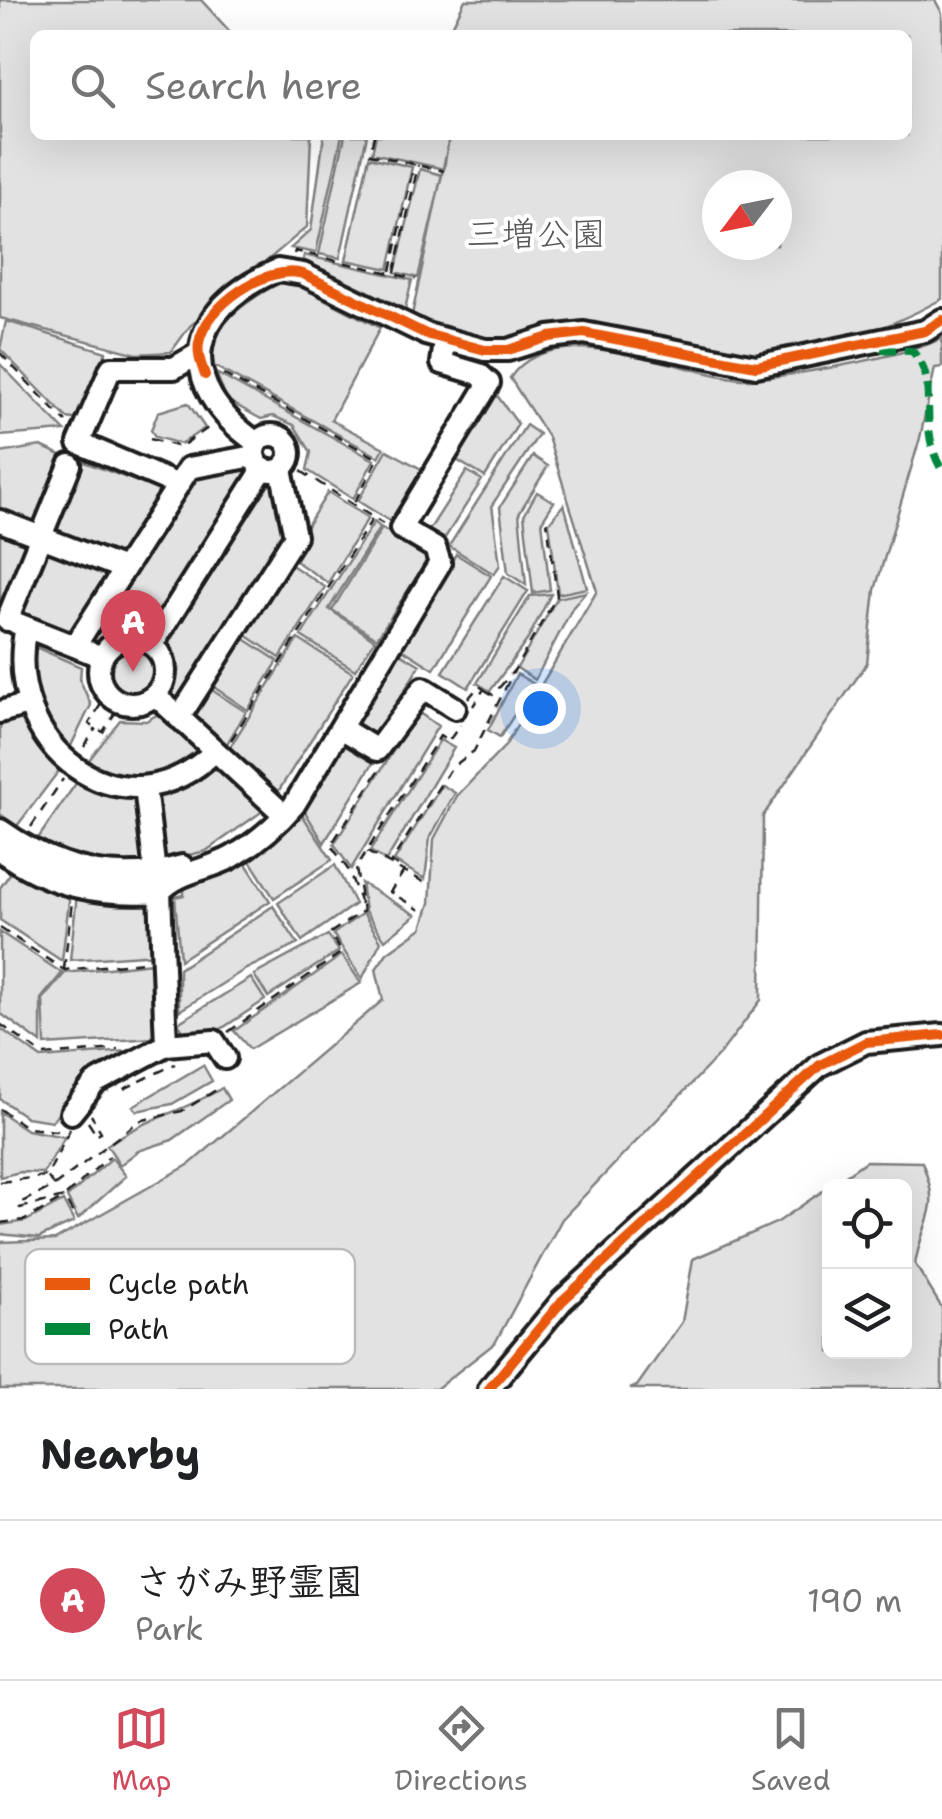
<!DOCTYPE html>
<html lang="en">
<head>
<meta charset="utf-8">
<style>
	:root { --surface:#fff; --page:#f6f6f6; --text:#202124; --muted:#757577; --line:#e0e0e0; --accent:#d1495b }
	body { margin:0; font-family:"Shantell Sans","Klee One",sans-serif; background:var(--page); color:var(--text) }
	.controls { position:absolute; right:30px; bottom:30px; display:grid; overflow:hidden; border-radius:15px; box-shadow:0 10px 40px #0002 }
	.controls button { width:90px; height:90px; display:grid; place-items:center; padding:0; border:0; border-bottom:2px solid var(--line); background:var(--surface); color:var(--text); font:50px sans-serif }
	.compass { position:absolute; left:702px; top:170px; width:90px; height:90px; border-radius:50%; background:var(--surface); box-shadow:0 10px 40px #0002; rotate:238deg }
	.you { position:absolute; left:540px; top:708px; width:35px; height:35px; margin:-25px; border:8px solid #fff; border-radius:50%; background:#1a73e8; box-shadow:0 0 0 15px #1a73e833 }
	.badge { display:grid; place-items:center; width:65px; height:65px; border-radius:50%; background:var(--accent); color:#fff; font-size:32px; font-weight:700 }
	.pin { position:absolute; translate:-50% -82px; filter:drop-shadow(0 2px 5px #0008) }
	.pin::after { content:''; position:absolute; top:52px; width:35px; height:30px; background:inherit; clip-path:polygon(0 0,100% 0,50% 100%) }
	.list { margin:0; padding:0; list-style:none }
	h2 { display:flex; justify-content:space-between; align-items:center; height:130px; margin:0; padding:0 40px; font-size:42px }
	h2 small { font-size:32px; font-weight:400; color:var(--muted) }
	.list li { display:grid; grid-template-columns:65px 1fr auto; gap:30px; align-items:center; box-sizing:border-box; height:160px; padding:0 40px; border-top:2px solid var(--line) }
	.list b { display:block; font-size:38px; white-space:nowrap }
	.list p { margin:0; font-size:32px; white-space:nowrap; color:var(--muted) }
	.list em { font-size:32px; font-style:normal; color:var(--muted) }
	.icon { flex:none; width:55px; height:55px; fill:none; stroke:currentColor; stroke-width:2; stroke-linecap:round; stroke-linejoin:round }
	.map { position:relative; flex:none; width:942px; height:1389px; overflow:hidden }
	.search { position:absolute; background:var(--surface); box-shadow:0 10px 40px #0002; left:30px; right:30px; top:30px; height:110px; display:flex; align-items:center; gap:25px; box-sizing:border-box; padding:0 35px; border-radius:15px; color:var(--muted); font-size:38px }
	.sheet { height:290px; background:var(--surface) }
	nav { display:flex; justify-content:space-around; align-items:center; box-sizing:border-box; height:140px; border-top:2px solid var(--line); background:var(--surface); font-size:28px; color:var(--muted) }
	nav a { display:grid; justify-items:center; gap:5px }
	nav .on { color:var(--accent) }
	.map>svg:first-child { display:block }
	.green { fill:#e2e2e2; stroke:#7f7f7f; stroke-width:2.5; fill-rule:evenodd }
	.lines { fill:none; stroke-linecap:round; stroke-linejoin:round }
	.minor-casing { stroke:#1c1c1c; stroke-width:28 }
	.path { stroke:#1c1c1c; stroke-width:2.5; stroke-dasharray:10 8; stroke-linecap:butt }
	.minor { stroke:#fff; stroke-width:20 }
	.quiet { stroke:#00873e; stroke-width:8; stroke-dasharray:15 8; stroke-linecap:butt }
	.cycleway-casing { stroke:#fff; stroke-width:16 }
	.cycleway { stroke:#e8590c; stroke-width:10 }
	.labels { text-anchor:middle; stroke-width:8; stroke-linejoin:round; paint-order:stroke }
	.park-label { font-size:35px; fill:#575757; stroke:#fff }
	.key { fill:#fff; stroke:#bbb; stroke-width:2.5 }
	.key-label { font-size:28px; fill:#1c1c1c }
</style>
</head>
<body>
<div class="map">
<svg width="942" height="1389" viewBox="0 0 942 1389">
	<rect width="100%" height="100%" fill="#fff"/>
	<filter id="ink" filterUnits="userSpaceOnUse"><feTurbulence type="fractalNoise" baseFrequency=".01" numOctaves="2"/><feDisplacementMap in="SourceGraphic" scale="20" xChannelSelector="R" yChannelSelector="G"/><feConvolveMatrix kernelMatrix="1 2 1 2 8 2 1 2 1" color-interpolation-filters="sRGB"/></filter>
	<g filter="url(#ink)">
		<!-- green -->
		<path class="green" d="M0 0H201L233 35H35V135H311L307 227 190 326 171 352 137 354 0 318Z
			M465 0H935L942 13V299C884 331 806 361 738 352 685 346 634 327 580 327 555 326 530 338 505 342 473 346 438 332 412 315L450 135H907V35H448ZM717 185H777V245H717Z
			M324 135H342L316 253 291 248 311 230Z
			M345 135H367L340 258 319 254Z
			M376 135H442L448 142 444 169 372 153Z
			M369 157 412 167 389 269 346 260Z
			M420 169 442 175 418 278 395 272Z
			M304 255 412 280 405 309 303 260Z
			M279 282 293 283 380 328 331 420 384 448 379 457 214 366C205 323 249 302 279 282Z
			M6 321 106 352 80 420 67 418 0 349Z
			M942 337V367L935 368 920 438 875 590 867 663 763 816 761 1000 720 1054 562 1219 495 1343 436 1389H0V1242L55 1240 190 1164 383 1000 376 969 387 953 422 928 430 903 434 839 457 796 505 746 597 591 548 437 510 378C553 313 681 374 742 379 769 381 924 353 942 337Z
			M0 364 65 431 0 436Z
			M216 373 374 460 353 499 307 470 311 452 294 425 273 416 261 419 227 400Z
			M496 394 518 424 485 477 455 459Z
			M188 403 205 428 181 444 155 437 151 430 158 412Z
			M526 425 539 434 492 505 500 565 494 574 449 546Z
			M41 446 63 456 35 528 0 515V453Z
			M387 450 423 470 391 522 358 501Z
			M533 456 548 466 519 513 526 585 508 573 500 507Z
			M79 460 162 491 119 559 48 534Z
			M251 465 252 471 148 631C125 621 109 632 93 648L83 642 193 473Z
			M467 471 482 480 441 544 426 535Z
			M270 483 277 487 291 536 181 706 171 696 179 668 168 642Z
			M328 492 368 518 328 583 288 556Z
			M537 492 554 502 542 521 550 590 533 593 524 515Z
			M564 504 587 588 558 594 549 523Z
			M374 522 380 527 329 609 375 640 355 670 301 636Z
			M382 528 429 558 377 638 332 610Z
			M0 529 30 541 3 611 0 610Z
			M44 546 111 573 72 635 16 616Z
			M456 554 491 576 434 669 399 647Z
			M284 560 325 587 280 658 240 631Z
			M504 576 528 591 468 688 443 672Z
			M586 592 573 607 535 680 517 668 557 598Z
			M551 594 528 639 490 691 477 683 530 596Z
			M237 634 278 661 248 710 206 682Z
			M298 639 353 673 276 795 228 750Z
			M24 642 81 667 80 680 91 705 65 758 50 746Z
			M103 671a29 29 0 1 1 58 0a29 29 0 1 1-58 0Z
			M397 651 420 665 375 739 351 724Z
			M517 674 534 684 500 737 488 730Z
			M204 685 246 712 225 747 188 712Z
			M418 712 438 726 351 869 334 844Z
			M17 713 42 750 61 768 17 826 0 814V718Z
			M160 713 206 754 146 782 82 769 120 720 146 721Z
			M440 740 454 748 386 861 370 851Z
			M345 741 375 760 324 843 302 807Z
			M213 760 267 808 206 851 159 862 150 792Z
			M79 779 141 792 147 863 89 862 37 840Z
			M442 785 455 793 430 838 425 879 394 861Z
			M299 810 332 860 274 898 247 856Z
			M243 859 270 901 180 960 175 897 184 895V884Z
			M16 865 70 892 62 961 0 920V888Z
			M335 865 355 904 302 941 278 903Z
			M361 883 416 915 385 940 365 911Z
			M77 893 155 898 157 954 70 960Z
			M273 906 298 944 244 970 179 1011V969Z
			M363 913 381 941 362 979 333 934Z
			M0 932 62 973 41 999V1043L0 1013Z
			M328 935 339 951 268 997 254 975Z
			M342 955 361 983 250 1049 234 1031Z
			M152 963 154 1038 45 1045 43 999 65 973Z
			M251 978 265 1000 215 1033 187 1038 178 1023Z
			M0 1028 41 1058 127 1051 128 1062 90 1076 52 1121 26 1117 0 1099Z
			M203 1065 212 1081 172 1104 137 1111 133 1106Z
			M222 1088 229 1100 172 1140 138 1151 120 1165 107 1145C146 1118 181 1113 222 1088Z
			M0 1112 27 1130 65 1137 43 1173 20 1172 0 1177Z
			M112 1158 126 1176 78 1219 67 1197Z
			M866 1161 922 1162C942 1213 925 1211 915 1264L942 1308V1389H630L637 1386 682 1322 693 1259 778 1222ZM830 1186H904V1352H830Z
			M63 1201 74 1222 39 1238 0 1234V1225L26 1221Z"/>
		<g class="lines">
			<defs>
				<path id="minor" d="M254 453a18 18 0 1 1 36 0a18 18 0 1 1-36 0Z
					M257 443C172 384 185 309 278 270L303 274 426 334 485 350H508L549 337 584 333 756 366 925 331 942 320
					M178 485 79 443 111 368H174L198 354
					M0 521 124 569
					M7 620 70 465
					M16 623 102 657
					M26 627C0 748 124 841 215 751
					M99 671a33 33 0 1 1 66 0a33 33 0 1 1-66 0Z
					M152 645 263 469
					M75 646 189 468 254 456
					M155 695 277 808
					M0 712 21 706
					M179 718 295 536 281 469
					M341 728 377 750 423 688 455 708
					M145 787 155 873
					M0 830C55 869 115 886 182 866
					M0 850C49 887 100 896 160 892
					M166 1045 214 1041 225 1058
					M71 1113 95 1083 166 1045 160 892C176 872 209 870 232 857 256 843 276 826 294 805L440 563 435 548 401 528 489 383 479 374 442 363 445 342
					M489 1389 562 1301 820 1065 866 1042 942 1035"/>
			</defs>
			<!-- minor casing -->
			<use href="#minor" class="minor-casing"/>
			<!-- path -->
			<path class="path" d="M374 135 370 154 413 164
				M421 166 444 171
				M294 254 295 251 416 279
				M391 271 414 164
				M395 272 418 165
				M0 353 66 422
				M223 374 378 459 353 505
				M150 439 180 447 211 426
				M301 471 383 524
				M485 690 493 695 515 669 557 596 547 521
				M468 699 479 686 484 689 473 706
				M101 704 89 724 103 732 115 713
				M231 740 373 518
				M84 747 96 728
				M31 827 63 779
				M367 852 424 882
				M398 866 391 862 451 768 474 751 515 669
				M404 871 390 892 420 910
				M361 904 349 871 331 845 380 769
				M0 928 64 970 143 962
				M64 969 72 902
				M0 1024 43 1055 118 1049
				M228 1032 342 952 330 933 363 911 356 868 440 736 448 742 460 725
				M124 1089 175 1064
				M0 1109 28 1128 56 1131 61 1125
				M88 1122 97 1136 101 1132 91 1115
				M70 1129 47 1176 54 1186 18 1204 20 1208 64 1197 76 1219
				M0 1182 46 1176
				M54 1186 139 1121 182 1111 221 1087
				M66 1195 110 1156
				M0 1223 25 1220 60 1200"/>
			<!-- minor -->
			<use href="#minor" class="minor"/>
			<!-- quiet -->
			<path class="quiet" d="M881 350 912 351C942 382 915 425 942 470"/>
			<defs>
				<path id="cycleway" d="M205 375C201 364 197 354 199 343 205 306 268 263 303 274L426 334 485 350H508L549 337 584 333 756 366 925 331 942 320
					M489 1389 562 1301 820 1065 866 1042 942 1035"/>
			</defs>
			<!-- cycleway casing -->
			<use href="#cycleway" class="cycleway-casing"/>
			<!-- cycleway -->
			<use href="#cycleway" class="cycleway"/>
		</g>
	</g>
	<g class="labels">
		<!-- park labels -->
		<g class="park-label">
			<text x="536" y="246">三増公園</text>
		</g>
	</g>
	<!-- legend -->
	<rect x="25" y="1249" width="330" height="115" rx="15" class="key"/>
	<rect x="45" y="1278" width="45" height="12" fill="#e8590c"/>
	<rect x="45" y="1323" width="45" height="12" fill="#00873e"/>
	<g class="key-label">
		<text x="108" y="1294">Cycle path</text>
		<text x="108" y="1339">Path</text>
	</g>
</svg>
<div class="controls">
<button><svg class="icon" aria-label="locate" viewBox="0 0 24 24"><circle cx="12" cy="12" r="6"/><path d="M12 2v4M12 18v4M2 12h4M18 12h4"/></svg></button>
<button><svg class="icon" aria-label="layers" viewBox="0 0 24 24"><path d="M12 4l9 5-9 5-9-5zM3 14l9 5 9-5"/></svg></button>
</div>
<svg class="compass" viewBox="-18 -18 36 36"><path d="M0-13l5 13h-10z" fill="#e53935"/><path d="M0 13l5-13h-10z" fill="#757577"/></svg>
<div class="you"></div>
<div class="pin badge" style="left:133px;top:672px">A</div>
<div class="search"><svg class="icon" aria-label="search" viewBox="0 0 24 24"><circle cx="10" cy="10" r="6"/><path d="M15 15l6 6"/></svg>Search here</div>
</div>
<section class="sheet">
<h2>Nearby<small></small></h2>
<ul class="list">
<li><span class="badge">A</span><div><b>さがみ野霊園</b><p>Park</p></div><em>190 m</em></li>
</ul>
</section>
<nav>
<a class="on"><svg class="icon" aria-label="map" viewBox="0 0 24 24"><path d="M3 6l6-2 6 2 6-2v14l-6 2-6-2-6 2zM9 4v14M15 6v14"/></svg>Map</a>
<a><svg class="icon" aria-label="directions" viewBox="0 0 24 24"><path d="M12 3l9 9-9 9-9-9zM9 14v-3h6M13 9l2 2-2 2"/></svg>Directions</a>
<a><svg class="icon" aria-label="saved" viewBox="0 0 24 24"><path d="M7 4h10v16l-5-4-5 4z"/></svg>Saved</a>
</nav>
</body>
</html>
